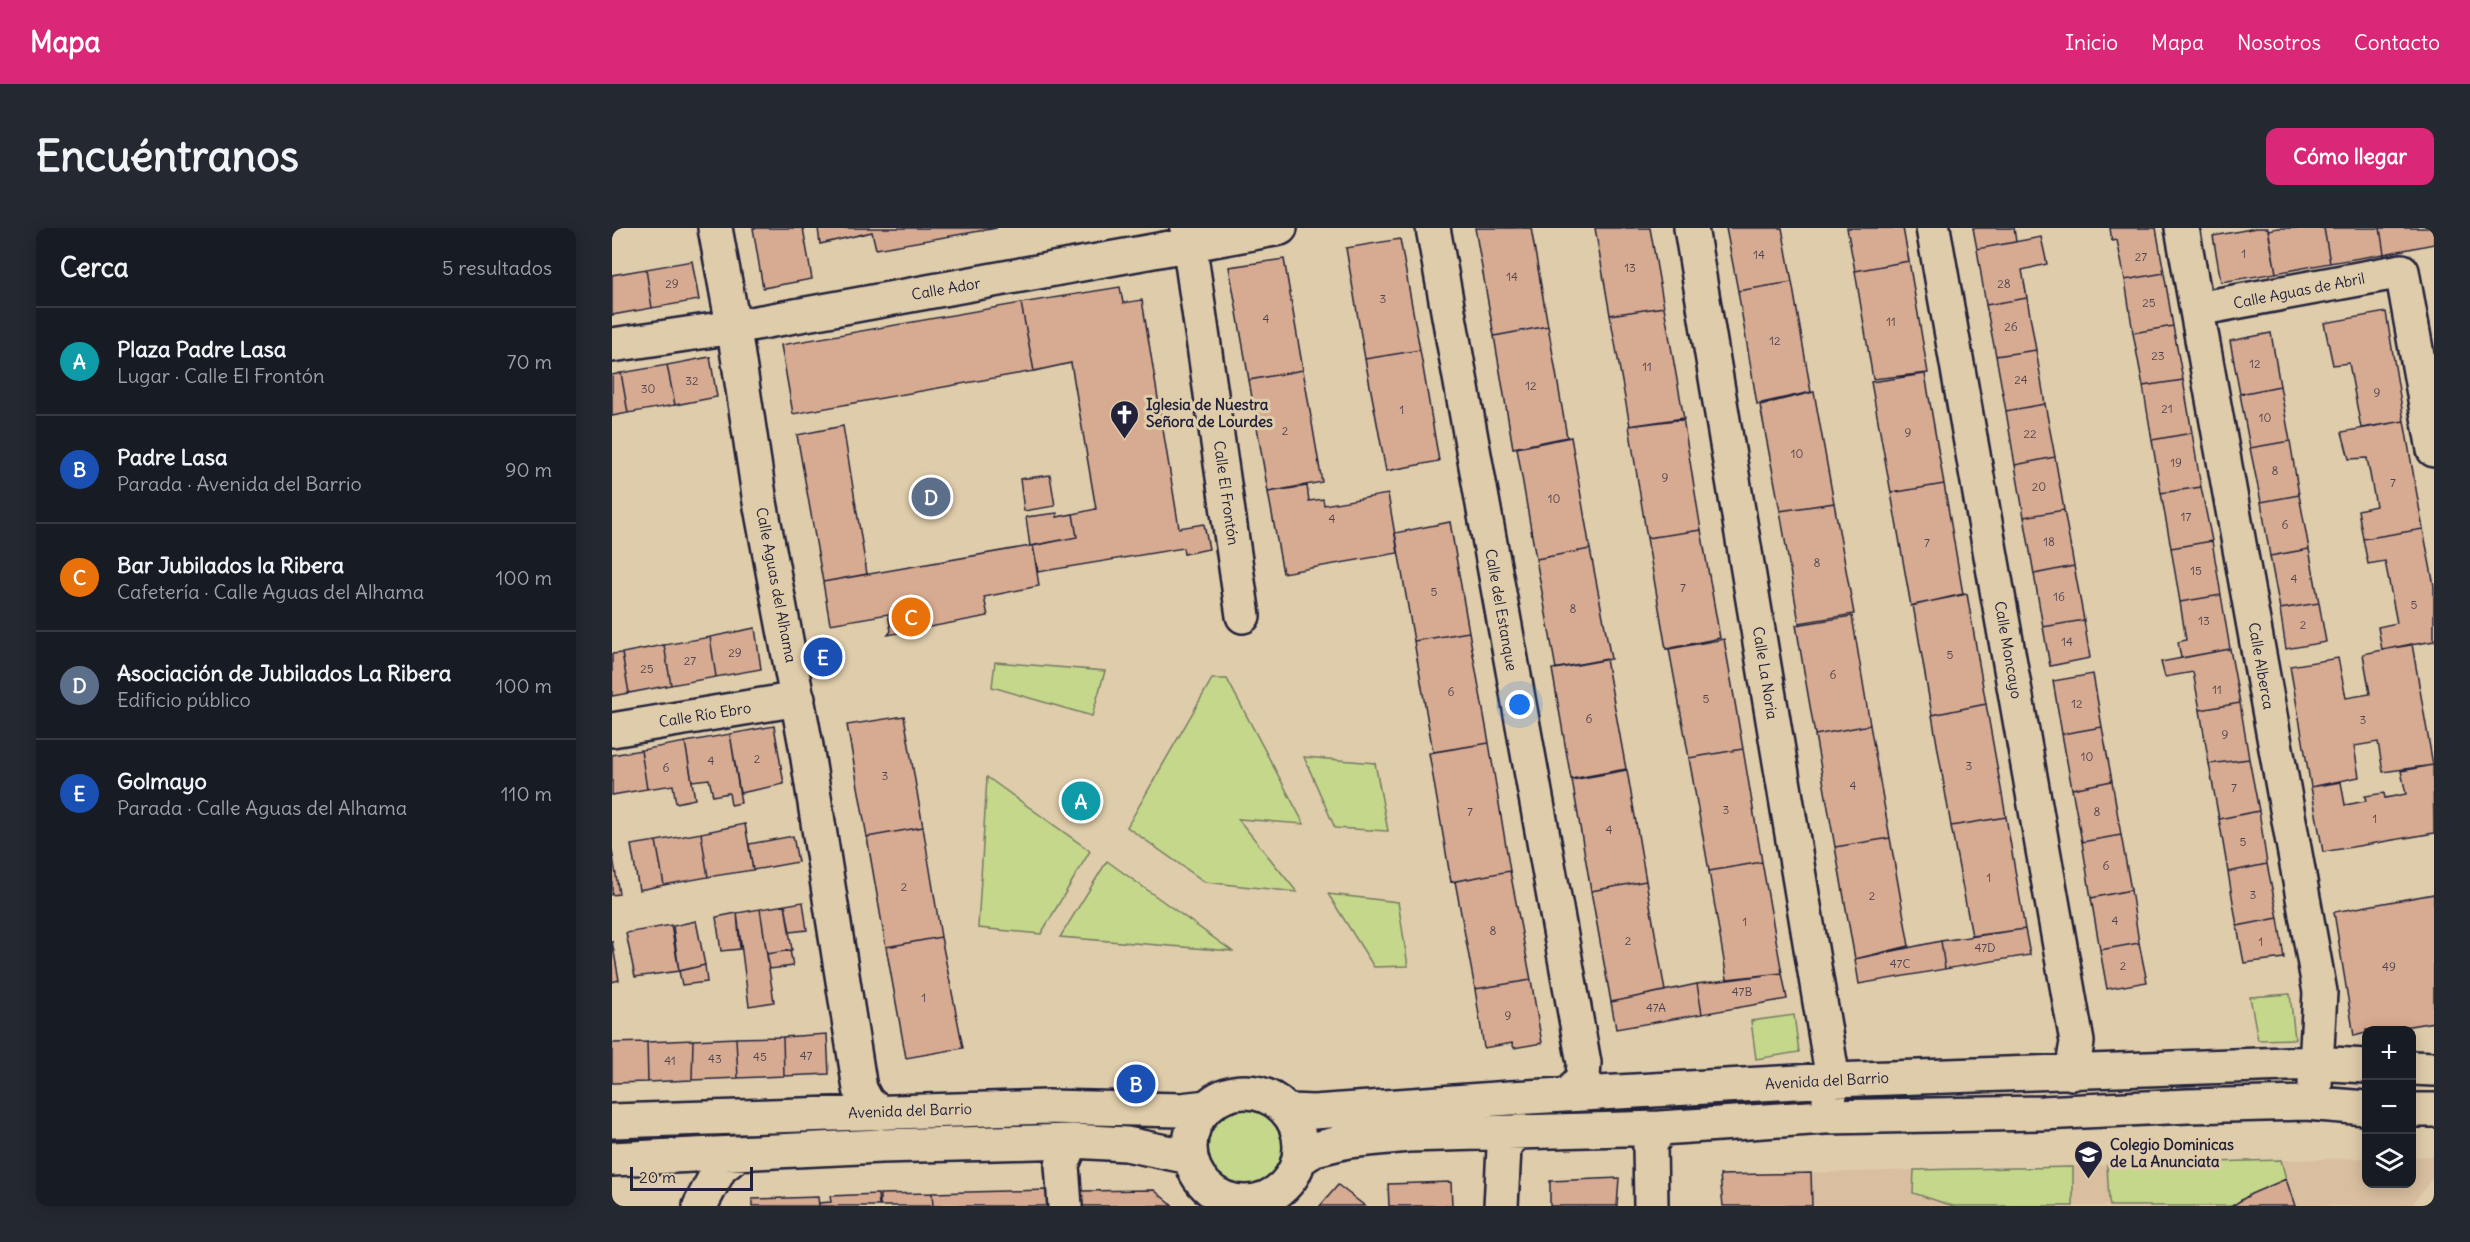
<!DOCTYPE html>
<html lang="es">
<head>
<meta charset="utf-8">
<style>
	:root { --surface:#171b24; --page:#242831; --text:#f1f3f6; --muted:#9ea1a6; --line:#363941; --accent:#db2777 }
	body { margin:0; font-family:Delius,sans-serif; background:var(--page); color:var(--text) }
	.controls { position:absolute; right:18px; bottom:18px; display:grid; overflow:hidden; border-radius:12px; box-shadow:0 3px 15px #0003 }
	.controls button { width:54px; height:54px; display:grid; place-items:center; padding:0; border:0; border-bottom:2px solid var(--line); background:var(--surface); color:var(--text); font:30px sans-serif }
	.scale { position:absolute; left:18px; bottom:15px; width:123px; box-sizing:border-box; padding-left:6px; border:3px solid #22223b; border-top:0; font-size:16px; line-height:21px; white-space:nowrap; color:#22223b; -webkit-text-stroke:4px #dfccaa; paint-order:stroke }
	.you { position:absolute; left:908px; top:477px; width:21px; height:21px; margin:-15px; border:4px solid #fff; border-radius:50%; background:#1a73e8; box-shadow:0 0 0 9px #1a73e833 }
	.badge { display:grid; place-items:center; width:39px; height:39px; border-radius:50%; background:var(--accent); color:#fff; font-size:20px; font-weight:700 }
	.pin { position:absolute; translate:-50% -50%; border:3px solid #fff; box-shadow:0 2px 6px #0006 }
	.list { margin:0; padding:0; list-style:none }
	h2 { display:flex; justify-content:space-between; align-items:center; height:78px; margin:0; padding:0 24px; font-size:26px }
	h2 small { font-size:20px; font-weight:400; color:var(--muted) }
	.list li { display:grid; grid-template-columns:39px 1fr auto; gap:18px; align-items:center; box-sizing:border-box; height:108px; padding:0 24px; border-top:2px solid var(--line) }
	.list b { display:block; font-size:22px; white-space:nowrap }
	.list p { margin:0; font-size:20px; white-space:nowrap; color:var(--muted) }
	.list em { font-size:20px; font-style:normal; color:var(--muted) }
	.icon { flex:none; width:33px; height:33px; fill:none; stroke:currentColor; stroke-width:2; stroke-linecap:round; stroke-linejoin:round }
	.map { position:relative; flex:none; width:1822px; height:978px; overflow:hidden; border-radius:12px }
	header { display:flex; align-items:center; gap:36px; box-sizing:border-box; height:84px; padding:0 30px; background:var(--accent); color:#fff }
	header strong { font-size:28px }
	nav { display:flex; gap:33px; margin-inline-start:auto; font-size:21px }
	.intro { display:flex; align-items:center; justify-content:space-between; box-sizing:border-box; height:144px; padding:0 36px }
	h1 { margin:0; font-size:42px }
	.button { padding:15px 27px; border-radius:12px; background:var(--accent); color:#fff; font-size:21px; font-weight:700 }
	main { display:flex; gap:36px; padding:0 36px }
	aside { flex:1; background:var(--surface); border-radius:12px; box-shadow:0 3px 15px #0003 }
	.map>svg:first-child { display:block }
	.built { fill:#d9bfa0 }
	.green { fill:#c5d78b; stroke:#747c63; stroke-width:1.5 }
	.building { fill:#d7ab91; stroke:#22223b; stroke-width:1.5 }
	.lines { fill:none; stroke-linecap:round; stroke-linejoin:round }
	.minor-casing { stroke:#22223b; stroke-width:38 }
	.minor { stroke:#dfccaa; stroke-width:33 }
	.labels { text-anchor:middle; stroke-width:6; stroke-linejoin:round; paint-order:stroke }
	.number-label { font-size:12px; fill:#4f4450 }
	.street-label { font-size:15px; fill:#22223b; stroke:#dfccaa }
	.poi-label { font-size:15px; font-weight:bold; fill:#22223b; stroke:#dfccaa; text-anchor:start }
</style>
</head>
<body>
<header>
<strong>Mapa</strong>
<nav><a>Inicio</a><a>Mapa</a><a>Nosotros</a><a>Contacto</a></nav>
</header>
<div class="intro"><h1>Encuéntranos</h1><a class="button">Cómo llegar</a></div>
<main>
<aside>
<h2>Cerca<small>5 resultados</small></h2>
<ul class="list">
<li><span class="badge" style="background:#0f9aa8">A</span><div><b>Plaza Padre Lasa</b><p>Lugar · Calle El Frontón</p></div><em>70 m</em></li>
<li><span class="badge" style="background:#1a4fb4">B</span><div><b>Padre Lasa</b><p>Parada · Avenida del Barrio</p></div><em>90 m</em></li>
<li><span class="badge" style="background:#e8710a">C</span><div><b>Bar Jubilados la Ribera</b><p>Cafetería · Calle Aguas del Alhama</p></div><em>100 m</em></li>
<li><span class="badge" style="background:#5c6f8a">D</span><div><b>Asociación de Jubilados La Ribera</b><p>Edificio público</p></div><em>100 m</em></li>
<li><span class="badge" style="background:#1a4fb4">E</span><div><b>Golmayo</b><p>Parada · Calle Aguas del Alhama</p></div><em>110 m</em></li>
</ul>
</aside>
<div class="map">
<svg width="1822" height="978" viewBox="0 0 1822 978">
	<rect width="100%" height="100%" fill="#dfccaa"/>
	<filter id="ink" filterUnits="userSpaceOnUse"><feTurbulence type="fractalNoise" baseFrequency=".0167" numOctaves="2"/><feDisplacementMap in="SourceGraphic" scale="12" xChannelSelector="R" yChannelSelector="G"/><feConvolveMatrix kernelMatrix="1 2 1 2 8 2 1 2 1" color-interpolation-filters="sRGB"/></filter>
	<g filter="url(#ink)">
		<!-- built -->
		<path class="built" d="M1822 928V948L1799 978H1200L1199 945 1754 930V956H1800V929Z"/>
		<!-- green -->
		<path class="green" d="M383 434 493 443 480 488 380 459Z
			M600 451H615L692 596 626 591 685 664 593 654 515 599Z
			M692 529 763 535 776 603 723 600Z
			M375 549 478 623 429 706 366 700Z
			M495 633 620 723 448 709Z
			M716 666 786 674 796 738 762 739Z
			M1678 766 1683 811 1646 812 1638 769Z
			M1182 787 1187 824 1144 831 1139 793Z
			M596 919a38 38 0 1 1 76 0a38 38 0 1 1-76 0Z
			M1669 932 1674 951 1620 978H1498L1497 973 1495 937Z
			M1461 939V978H1341L1301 965 1302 942Z"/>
		<!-- building -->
		<path class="building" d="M141 0H191L200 51 151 60Z
			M206 0H385L264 21 260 4 208 16Z
			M863 0H919L936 98 882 108Z
			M983 0H1038L1052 79 998 87Z
			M1114 0H1170L1180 54 1126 63Z
			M1235 0H1291L1297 33 1243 43Z
			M1361 0H1402L1404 14 1365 21Z
			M1498 0H1544L1552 45 1513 52 1505 12 1500 13Z
			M1644 0H1656L1664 45 1609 54 1601 8Z
			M1666 0H1712L1718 35 1664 45 1656 2Z
			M1712 0H1768L1772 26 1718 35Z
			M1768 0H1822V16L1772 26Z
			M1429 9 1435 36 1410 42 1415 70 1374 77 1365 21Z
			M788 11 808 122 753 131 734 20Z
			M672 31 691 142 637 152 617 39Z
			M80 33 87 72 40 80 34 41Z
			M1297 33 1316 145 1261 151 1243 43Z
			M34 41 40 80 0 87V47Z
			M1552 45 1561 98 1521 105 1513 52Z
			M1180 54 1199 164 1145 176 1126 63Z
			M508 59 511 75 530 72 567 300 592 296 597 321 572 326 571 320 426 344 421 318 465 309 461 286 484 281 459 135 422 143 409 75Z
			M1415 70 1424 122 1384 128 1374 77Z
			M409 75 422 143 181 186 169 117Z
			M1052 79 1072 191 1018 198 998 87Z
			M1774 84 1792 193 1749 200 1737 135 1721 137 1712 95Z
			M936 98 955 209 901 220 882 108Z
			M1561 98 1571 152 1531 158 1521 105Z
			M1659 105 1668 158 1628 166 1618 113Z
			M808 122 827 233 774 243 753 131Z
			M1424 122 1433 176 1394 183 1384 128Z
			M98 129 105 169 63 177 55 137Z
			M55 137 63 177 16 185 9 145Z
			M691 142 710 254 656 264 637 152Z
			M9 145 16 185 0 188V147Z
			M1313 146 1332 256 1279 265 1259 154Z
			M1571 152 1580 205 1540 212 1531 158Z
			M1668 158 1678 213 1638 220 1628 166Z
			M1202 164 1222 275 1168 283 1148 177Z
			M1433 176 1443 229 1403 237 1394 183Z
			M1071 190 1089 302 1035 310 1017 198Z
			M1792 193 1811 301 1751 311 1746 282 1764 278 1755 230 1737 231 1730 204Z
			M231 198 255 346 211 354 185 207Z
			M1580 205 1589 259 1549 265 1540 212Z
			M959 209 978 321 924 331 905 220Z
			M1678 213 1687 267 1649 274 1638 220Z
			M1443 229 1452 282 1412 289 1403 237Z
			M438 247 443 278 412 283 408 251Z
			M1332 256 1351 366 1299 378 1279 265Z
			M695 258 697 273 711 271 712 277 776 266 786 325 671 345 656 264Z
			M1589 259 1600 313 1559 320 1549 265Z
			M1687 267 1697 321 1658 328 1649 274Z
			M1222 275 1242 386 1187 395 1168 283Z
			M1452 282 1462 338 1422 346 1412 289Z
			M445 285V289L461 286 465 309 418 318 414 289Z
			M838 294 857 404 802 413 783 305Z
			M1811 301 1822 358V413L1770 422 1766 399 1785 395 1773 333 1756 336 1751 311Z
			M1089 302 1108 410 1054 421 1035 310Z
			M1600 313 1609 367 1568 374 1559 320Z
			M418 318H421L427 358 372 369 376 388 276 407 279 403 276 386 218 396 211 354Z
			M978 321 999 431 944 441 924 331Z
			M1697 321 1707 375 1668 381 1658 328Z
			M1462 338 1472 392 1431 399 1422 346Z
			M1355 366 1374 476 1320 487 1301 377Z
			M1609 367 1618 421 1569 430 1566 414 1574 412 1568 374Z
			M1707 375 1714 414 1674 421 1668 381Z
			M1240 388 1258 497 1203 507 1184 397Z
			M1472 392 1478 430 1438 438 1431 399Z
			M143 400 149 441 104 449 98 409Z
			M857 404 877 515 821 524 802 413Z
			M98 409 104 449 59 457 52 417Z
			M1112 411 1131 521 1077 530 1057 421Z
			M1800 416 1821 537 1771 544 1766 514 1742 518 1747 549 1699 559 1678 438 1726 430 1734 470 1758 466 1751 426Z
			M52 417 59 457 17 465 10 425Z
			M1618 421 1628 475 1588 482 1581 444 1553 449 1549 434Z
			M10 425 17 465 0 468V426Z
			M994 431 1014 541 959 551 940 441Z
			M1481 446 1490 499 1450 506 1441 453Z
			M1628 475 1637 531 1597 536 1588 482Z
			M1374 476 1394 589 1339 598 1320 487Z
			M292 488 311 599 255 609 235 497Z
			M1258 497 1278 610 1223 619 1203 507Z
			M162 498 172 556 128 565 118 506Z
			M1490 499 1500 553 1460 561 1450 506Z
			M118 506 129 575 119 577 117 565 101 568 97 551 80 553 73 514Z
			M73 514 83 571 64 575 61 557 35 561 29 522Z
			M877 515 898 643 839 654 817 525Z
			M1131 521 1150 634 1097 643 1077 530Z
			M29 522 35 561 0 567V527Z
			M1637 531 1647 583 1607 591 1597 536Z
			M1821 537 1822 605 1711 624 1699 559 1729 554 1733 577 1754 573 1753 568 1772 565 1773 570 1794 566 1789 543Z
			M1015 542 1034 653 979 663 960 552Z
			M1500 553 1509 607 1470 614 1460 561Z
			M1647 583 1655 636 1616 644 1607 591Z
			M1394 589 1413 701 1360 708 1339 598Z
			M133 596 141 642 96 649 89 605Z
			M311 599 329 709 274 719 255 609Z
			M89 605 96 649 52 657 44 613Z
			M1509 607 1519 662 1479 670 1470 614Z
			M181 608 186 634 141 642 137 616Z
			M1278 610 1297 718 1243 731 1223 619Z
			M44 613 52 657 27 662 19 617Z
			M0 622 7 666 0 667Z
			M1150 634 1170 745 1115 751 1097 643Z
			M1655 636 1666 690 1625 698 1616 644Z
			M898 643 919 752 863 761 843 653Z
			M1034 653 1053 763 999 774 979 663Z
			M1519 662 1527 715 1488 722 1479 670Z
			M1822 666V794L1773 802H1754V805L1742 808 1722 684Z
			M191 674 195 702 178 704 173 677Z
			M173 677 180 722 155 726 148 681Z
			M148 681 162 774 137 778 125 685Z
			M125 685 128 721 109 723 104 689Z
			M1666 690 1672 730 1632 735 1625 698Z
			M84 693 93 737 67 743 61 698Z
			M59 697 67 743 23 749 14 705Z
			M1413 701 1418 727 1333 741 1329 713Z
			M329 709 351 820 294 830 274 719Z
			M0 713 7 752 0 754Z
			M1329 713 1333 741 1247 756 1243 731Z
			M1527 715 1535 754 1495 761 1488 722Z
			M178 722 181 738 158 741 155 726Z
			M93 737 95 754 70 757 67 743Z
			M1170 745 1175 771 1090 786 1085 756Z
			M919 752 930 815 902 820 900 815 872 820 863 761Z
			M1085 756 1090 786 1004 801 999 774Z
			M215 806 217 846 172 848 171 809Z
			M171 809 172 848 126 850 124 810Z
			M124 810 126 850 80 852 81 812Z
			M81 812 80 852 36 854 35 814Z
			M35 814 36 854 0 855V815Z
			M1199 945 1200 978H1111L1108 947Z
			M1007 950 1005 978H938V953Z
			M1674 951 1683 978H1620L1639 966Z
			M839 954 840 978H777L776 956Z
			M726 957 753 978H708Z
			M436 962 437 978H321L320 965Z
			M542 962 561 978H467L466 963Z
			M320 965 321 978H268V966Z
			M266 966 267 978H207V975L219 974 218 968Z
			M206 969 207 978H140V971Z"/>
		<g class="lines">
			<defs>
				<path id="minor" d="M103 0 123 108 148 274 194 518 248 861 255 874 268 885
					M575 0 631 388
					M821 0 972 835 971 849 958 866
					M1079 0 1221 852 1217 872
					M1321 0 1465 814 1460 845
					M1570 0 1708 764 1703 857
					M1585 81 1790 43 1822 222
					M0 117 122 99 668 0
					M0 502 186 471
					M1800 840 1822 841
					M578 919a55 55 0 1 1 110 0a55 55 0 1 1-110 0Z
					M1800 882H1822
					M676 883 702 884 898 870 1221 852 1704 835 1754 838
					M0 893 436 879 569 882 595 879
					M0 931 269 918 460 913 514 916 578 929
					M688 931 703 921 736 913 796 907 1048 900 1213 889 1430 885 1576 878 1694 875 1754 880
					M88 978 108 940 127 925
					M453 978 450 937 460 913
					M889 978 892 920 903 904
					M1039 978 1038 917 1048 900"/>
			</defs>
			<!-- minor casing -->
			<use href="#minor" class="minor-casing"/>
			<!-- minor -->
			<use href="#minor" class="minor"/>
		</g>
	</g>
	<!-- icons -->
	<defs>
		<symbol id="church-pin" viewBox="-11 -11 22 30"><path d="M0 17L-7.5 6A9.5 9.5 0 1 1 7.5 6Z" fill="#22223b" stroke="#dfccaa"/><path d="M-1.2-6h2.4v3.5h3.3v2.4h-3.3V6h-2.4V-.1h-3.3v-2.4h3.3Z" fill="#fff"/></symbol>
		<symbol id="school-pin" viewBox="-11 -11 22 30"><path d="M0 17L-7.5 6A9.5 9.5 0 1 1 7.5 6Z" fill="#22223b" stroke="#dfccaa"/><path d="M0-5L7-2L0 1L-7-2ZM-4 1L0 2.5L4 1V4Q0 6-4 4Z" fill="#fff"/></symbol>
	</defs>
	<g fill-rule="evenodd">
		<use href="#church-pin" x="496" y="170" width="33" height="45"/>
		<use href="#school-pin" x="1460" y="910" width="33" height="45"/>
	</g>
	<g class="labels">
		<!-- number labels -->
		<g class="number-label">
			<text x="1632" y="30">1</text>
			<text x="1147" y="31">14</text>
			<text x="1529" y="33">27</text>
			<text x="1018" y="44">13</text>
			<text x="900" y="53">14</text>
			<text x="60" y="60">29</text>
			<text x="1392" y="60">28</text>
			<text x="771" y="75">3</text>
			<text x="1537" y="79">25</text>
			<text x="654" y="95">4</text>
			<text x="1279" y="98">11</text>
			<text x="1399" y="103">26</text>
			<text x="1163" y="117">12</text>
			<text x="1546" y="132">23</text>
			<text x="1643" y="140">12</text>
			<text x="1035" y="143">11</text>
			<text x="1409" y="156">24</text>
			<text x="80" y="157">32</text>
			<text x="919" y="162">12</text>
			<text x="36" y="165">30</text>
			<text x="1765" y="169">9</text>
			<text x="1555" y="185">21</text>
			<text x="790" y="186">1</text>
			<text x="1653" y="194">10</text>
			<text x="673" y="207">2</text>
			<text x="1296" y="209">9</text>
			<text x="1418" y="210">22</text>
			<text x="1185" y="230">10</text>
			<text x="1564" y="239">19</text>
			<text x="1663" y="247">8</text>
			<text x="1053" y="254">9</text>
			<text x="1781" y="259">7</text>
			<text x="1427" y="263">20</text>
			<text x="942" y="275">10</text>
			<text x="1574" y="293">17</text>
			<text x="720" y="295">4</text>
			<text x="1673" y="301">6</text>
			<text x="1437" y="318">18</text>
			<text x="1315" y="319">7</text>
			<text x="1205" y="339">8</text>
			<text x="1584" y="347">15</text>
			<text x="1682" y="355">4</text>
			<text x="1071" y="364">7</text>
			<text x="822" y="368">5</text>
			<text x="1447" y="373">16</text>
			<text x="1802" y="381">5</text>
			<text x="961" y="385">8</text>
			<text x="1592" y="397">13</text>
			<text x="1691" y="401">2</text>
			<text x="1455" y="418">14</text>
			<text x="123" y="429">29</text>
			<text x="1338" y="431">5</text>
			<text x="78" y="437">27</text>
			<text x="35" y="445">25</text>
			<text x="1221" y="451">6</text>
			<text x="1605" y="466">11</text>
			<text x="839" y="468">6</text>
			<text x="1094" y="475">5</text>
			<text x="1465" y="480">12</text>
			<text x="977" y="495">6</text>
			<text x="1751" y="496">3</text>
			<text x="1613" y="511">9</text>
			<text x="1475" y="533">10</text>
			<text x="145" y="535">2</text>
			<text x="99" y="537">4</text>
			<text x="1357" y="542">3</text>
			<text x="54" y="544">6</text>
			<text x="273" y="552">3</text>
			<text x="1241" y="562">4</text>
			<text x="1622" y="564">7</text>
			<text x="1114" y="586">3</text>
			<text x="858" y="588">7</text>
			<text x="1485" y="588">8</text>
			<text x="1763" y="595">1</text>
			<text x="997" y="606">4</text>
			<text x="1631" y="618">5</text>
			<text x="1494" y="642">6</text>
			<text x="1377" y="654">1</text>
			<text x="292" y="663">2</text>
			<text x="1641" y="671">3</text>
			<text x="1260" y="672">2</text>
			<text x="1503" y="697">4</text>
			<text x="1133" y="698">1</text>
			<text x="881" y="707">8</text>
			<text x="1016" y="717">2</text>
			<text x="1649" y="718">1</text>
			<text x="1373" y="724">47D</text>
			<text x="1288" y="740">47C</text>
			<text x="1511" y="742">2</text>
			<text x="1777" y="743">49</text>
			<text x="1130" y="768">47B</text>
			<text x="312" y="774">1</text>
			<text x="1044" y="784">47A</text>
			<text x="896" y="792">9</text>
			<text x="194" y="832">47</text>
			<text x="148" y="833">45</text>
			<text x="103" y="835">43</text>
			<text x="58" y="837">41</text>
		</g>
		<!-- street labels -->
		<g class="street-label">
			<text transform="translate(334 61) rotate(-10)" y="5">Calle Ador</text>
			<text transform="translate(1687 63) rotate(-11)" y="5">Calle Aguas de Abril</text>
			<text transform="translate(614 265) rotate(82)" y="5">Calle El Frontón</text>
			<text transform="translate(164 357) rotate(79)" y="5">Calle Aguas del Alhama</text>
			<text transform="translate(889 382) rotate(80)" y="5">Calle del Estanque</text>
			<text transform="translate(1396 422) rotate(80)" y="5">Calle Moncayo</text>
			<text transform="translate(1649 438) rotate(80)" y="5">Calle Alberca</text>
			<text transform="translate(1153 445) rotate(81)" y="5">Calle La Noria</text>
			<text transform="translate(93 487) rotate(-9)" y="5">Calle Río Ebro</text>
			<text transform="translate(1215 853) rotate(-3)" y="5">Avenida del Barrio</text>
			<text transform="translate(298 883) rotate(-2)" y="5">Avenida del Barrio</text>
		</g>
		<!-- poi labels -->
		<g class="poi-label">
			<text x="534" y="182">Iglesia de Nuestra<tspan x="534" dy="17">Señora de Lourdes</tspan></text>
			<text x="1498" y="922">Colegio Dominicas<tspan x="1498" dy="17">de La Anunciata</tspan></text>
		</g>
	</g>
</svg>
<div class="controls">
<button>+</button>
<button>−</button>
<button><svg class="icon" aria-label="layers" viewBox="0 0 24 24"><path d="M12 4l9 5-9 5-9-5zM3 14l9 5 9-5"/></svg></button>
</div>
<div class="scale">20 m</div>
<div class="you"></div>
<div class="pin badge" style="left:469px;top:573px;background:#0f9aa8">A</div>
<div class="pin badge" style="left:524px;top:856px;background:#1a4fb4">B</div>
<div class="pin badge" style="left:299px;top:389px;background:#e8710a">C</div>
<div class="pin badge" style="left:319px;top:269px;background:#5c6f8a">D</div>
<div class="pin badge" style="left:211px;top:429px;background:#1a4fb4">E</div>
</div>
</main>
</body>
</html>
